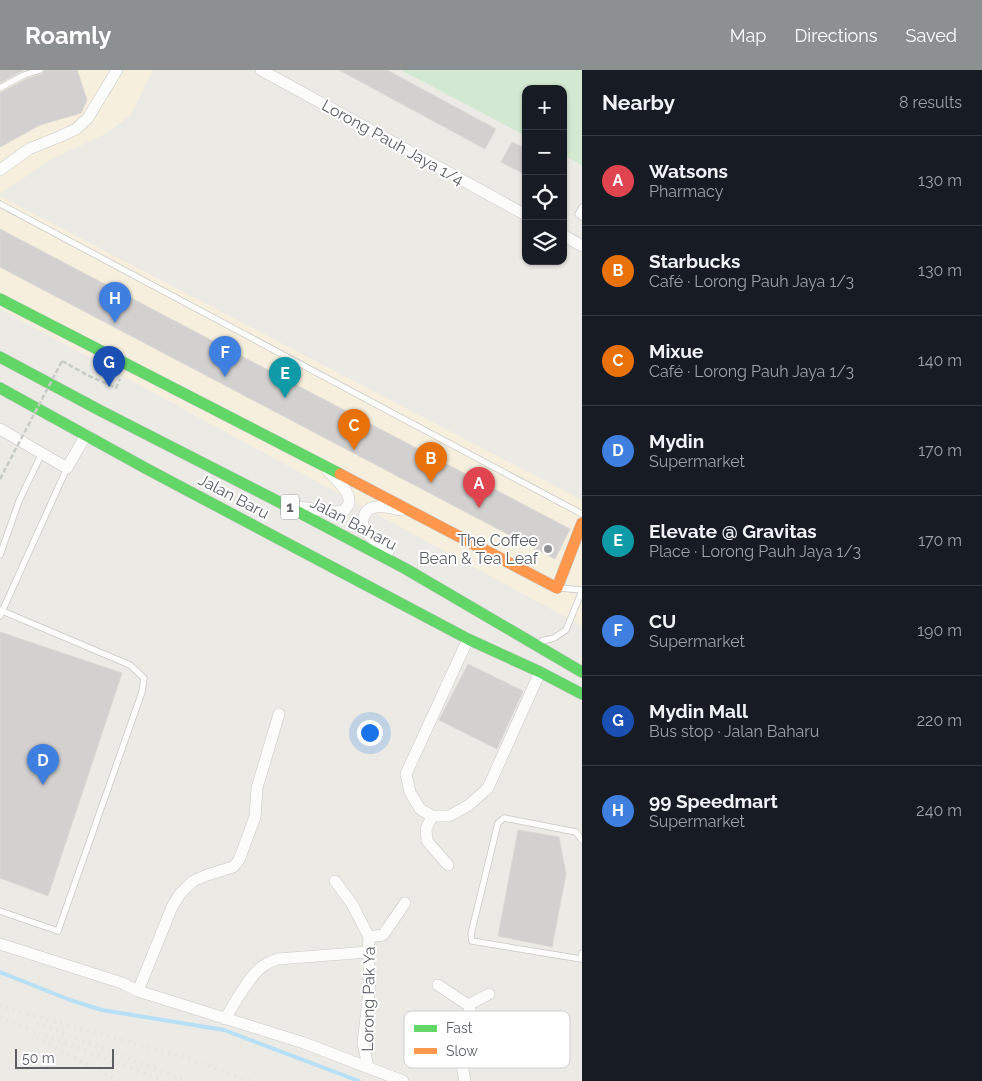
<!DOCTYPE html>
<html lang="en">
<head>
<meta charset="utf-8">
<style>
	:root { --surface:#171b24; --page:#242831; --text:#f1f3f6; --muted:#9ea1a6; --line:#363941; --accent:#8d9091 }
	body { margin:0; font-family:Raleway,sans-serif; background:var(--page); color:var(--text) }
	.controls { position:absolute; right:15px; top:15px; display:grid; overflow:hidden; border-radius:10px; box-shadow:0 1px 4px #0004 }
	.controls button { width:45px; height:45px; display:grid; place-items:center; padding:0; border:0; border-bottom:1px solid var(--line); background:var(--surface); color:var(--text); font:25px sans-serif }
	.scale { position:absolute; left:15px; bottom:12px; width:99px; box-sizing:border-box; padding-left:5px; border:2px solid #5b5f64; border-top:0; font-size:14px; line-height:18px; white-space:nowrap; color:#5b5f64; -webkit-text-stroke:4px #fff; paint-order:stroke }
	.you { position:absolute; left:369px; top:662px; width:18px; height:18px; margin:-12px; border:4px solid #fff; border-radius:50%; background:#1a73e8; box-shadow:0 0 0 8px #1a73e833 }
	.badge { display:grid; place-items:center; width:32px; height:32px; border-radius:50%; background:var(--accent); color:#fff; font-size:16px; font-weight:700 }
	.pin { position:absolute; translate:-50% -41px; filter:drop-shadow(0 1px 2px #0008) }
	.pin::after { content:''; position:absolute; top:26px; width:18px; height:15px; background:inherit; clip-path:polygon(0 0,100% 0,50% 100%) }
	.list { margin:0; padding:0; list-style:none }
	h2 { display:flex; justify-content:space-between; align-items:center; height:65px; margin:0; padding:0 20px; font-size:21px }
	h2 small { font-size:16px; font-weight:400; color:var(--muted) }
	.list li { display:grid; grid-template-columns:32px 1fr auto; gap:15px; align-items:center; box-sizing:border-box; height:90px; padding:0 20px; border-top:1px solid var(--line) }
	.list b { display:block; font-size:19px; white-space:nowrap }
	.list p { margin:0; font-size:16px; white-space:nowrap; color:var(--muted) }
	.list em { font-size:16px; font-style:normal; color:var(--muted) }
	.icon { flex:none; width:28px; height:28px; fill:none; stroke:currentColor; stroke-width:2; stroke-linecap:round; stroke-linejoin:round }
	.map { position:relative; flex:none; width:582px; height:1011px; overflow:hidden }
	header { display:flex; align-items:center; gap:30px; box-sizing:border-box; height:70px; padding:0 25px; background:var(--accent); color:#fff }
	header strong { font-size:24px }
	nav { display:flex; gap:28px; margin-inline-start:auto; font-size:18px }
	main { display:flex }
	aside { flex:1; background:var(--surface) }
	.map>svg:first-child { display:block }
	.commercial { fill:#f6efdd }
	.green { fill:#d3e8d0 }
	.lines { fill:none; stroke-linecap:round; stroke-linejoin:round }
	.stream { stroke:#b7e0f7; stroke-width:4 }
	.building { fill:#d3d1cf; stroke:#dad8d4 }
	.lane-casing { stroke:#c8c8c7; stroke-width:7 }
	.street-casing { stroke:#c8c8c7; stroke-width:12 }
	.fast-casing { stroke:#c7c7c6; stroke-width:12 }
	.slow-casing { stroke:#c7c7c6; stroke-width:12 }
	.path { stroke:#c8ccc9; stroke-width:2.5; stroke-dasharray:5 2.5; stroke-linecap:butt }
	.lane { stroke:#fcfcfb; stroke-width:5.5 }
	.street { stroke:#fcfcfb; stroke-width:11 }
	.fast { stroke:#63d668; stroke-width:11 }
	.slow { stroke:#ff974d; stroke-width:11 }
	.rail { stroke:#e2e2e2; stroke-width:4; stroke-dasharray:1 6; stroke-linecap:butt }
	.path-bridge { stroke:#c8ccc9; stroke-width:2.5; stroke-dasharray:5 2.5; stroke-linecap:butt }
	.poi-dot { fill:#8d9091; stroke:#fff; stroke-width:2 }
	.labels { text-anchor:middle; stroke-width:4; stroke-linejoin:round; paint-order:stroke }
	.shield { fill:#fff; stroke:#8c8f92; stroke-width:1 }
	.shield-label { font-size:15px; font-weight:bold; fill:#5b5f64 }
	.street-label { font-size:16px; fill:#5b5f64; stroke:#fff }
	.poi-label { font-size:16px; fill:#5b5f64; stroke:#fff; text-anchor:end }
	.key { fill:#fff; stroke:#cecfd0; stroke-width:1 }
	.key-label { font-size:14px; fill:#5b5f64 }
</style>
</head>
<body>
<header>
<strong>Roamly</strong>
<nav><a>Map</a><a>Directions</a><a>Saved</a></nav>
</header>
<main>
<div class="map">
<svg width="582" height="1011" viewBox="0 0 582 1011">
	<rect width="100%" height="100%" fill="#ebeae5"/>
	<!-- commercial -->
	<path class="commercial" d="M0 0H153L131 45 105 64 50 90 0 124Z
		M0 126 582 430V556L0 239Z"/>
	<!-- green -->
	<path class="green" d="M401 0H582V95L563 85V19H526V66Z"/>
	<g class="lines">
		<!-- stream -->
		<path class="stream" d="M0 902 70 930 102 940 224 960 359 1011"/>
	</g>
	<!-- building -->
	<path class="building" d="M0 0H24L0 13Z
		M45 0H77L87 30 81 43 40 55 0 77V23L26 9 42 4Z
		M339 0H387L496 59 485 79Z
		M512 72 526 79V105L501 92Z
		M0 159 570 459 555 489 0 197Z
		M0 562 122 603 48 826 0 808Z
		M468 594 523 621 497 679 439 650Z
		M518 760 559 767 566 804 552 877 498 866Z"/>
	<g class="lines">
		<defs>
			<path id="lane" d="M0 18 24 5 40 0
				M0 134 582 444
				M582 137 578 144 582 147
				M0 485 19 431 42 383
				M559 518 582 520
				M0 540 130 595 144 608 142 622 58 861 0 841
				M0 546 67 398
				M542 571 554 568 566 560 582 521
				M582 770 576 762 504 748 498 753 471 864 472 871 581 889 582 883"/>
			<path id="street" d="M261 0 526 145
				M0 100 29 79 61 66 76 59 88 48 117 0
				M563 165 582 176
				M0 359 67 398 86 365
				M299 437 333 442 344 441C345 440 349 434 349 433 351 422 335 408 328 401
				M388 482C381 476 370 468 365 460 363 457 362 452 363 449 367 431 387 437 400 440
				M468 569 406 704 410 722 420 739 432 746H449L469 735 488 718 540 602
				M432 746 426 759 427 771 448 795
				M335 811 352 834 369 867 368 882 370 913 363 973 368 997
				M369 867 383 865 405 833
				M0 874 122 913 138 921 304 973 403 1011
				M438 915 468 935C476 948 462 965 461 978 460 989 463 1000 465 1011
				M138 921 172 837 180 824 193 811 207 805 233 797 239 790 255 747 257 718 279 644
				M468 935 489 924
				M225 949C234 934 249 906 263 896 268 892 272 891 278 889L368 882"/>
			<path id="fast" d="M0 229 340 404
				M0 287 101 341 285 435 406 499 582 602
				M0 318 147 399 468 569 540 602 582 624"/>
			<path id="slow" d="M340 404 557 518 582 453"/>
		</defs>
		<!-- lane casing -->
		<use href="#lane" class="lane-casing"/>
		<!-- street casing -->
		<use href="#street" class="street-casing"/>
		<!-- fast casing -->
		<use href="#fast" class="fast-casing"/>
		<!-- slow casing -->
		<use href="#slow" class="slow-casing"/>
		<!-- path -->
		<path class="path" d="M62 291 89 306 116 318 120 309"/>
		<!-- lane -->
		<use href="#lane" class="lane"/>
		<!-- street -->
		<use href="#street" class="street"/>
		<!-- fast -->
		<use href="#fast" class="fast"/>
		<!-- slow -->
		<use href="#slow" class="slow"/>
		<!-- rail -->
		<path class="rail" d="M0 936 187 988 250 1011
			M0 948 164 1011
			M37 953 187 1011
			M37 968 119 1011"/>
		<!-- path-bridge -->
		<path class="path-bridge" d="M0 409 62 291"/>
	</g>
	<!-- markers -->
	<circle class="poi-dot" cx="548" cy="479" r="5"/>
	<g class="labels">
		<!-- shield labels -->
		<rect class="shield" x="281" y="424.5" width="18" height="25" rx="4"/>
		<g class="shield-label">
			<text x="290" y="442">1</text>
		</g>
		<!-- street labels -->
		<g class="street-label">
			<text transform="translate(393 72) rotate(29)" y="6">Lorong Pauh Jaya 1/4</text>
			<text transform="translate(234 426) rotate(28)" y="6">Jalan Baru</text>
			<text transform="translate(354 453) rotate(28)" y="6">Jalan Baharu</text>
			<text transform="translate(368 929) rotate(-89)" y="6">Lorong Pak Ya</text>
		</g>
		<!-- poi labels -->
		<g class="poi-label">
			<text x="538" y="476">The Coffee<tspan x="538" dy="18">Bean &amp; Tea Leaf</tspan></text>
		</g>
	</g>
	<!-- legend -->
	<rect x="404" y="941" width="166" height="57" rx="8" class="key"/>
	<rect x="414" y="955" width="23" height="7" fill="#63d668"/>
	<rect x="414" y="978" width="23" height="6" fill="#ff974d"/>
	<g class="key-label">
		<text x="446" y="963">Fast</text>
		<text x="446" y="986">Slow</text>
	</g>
</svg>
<div class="controls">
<button>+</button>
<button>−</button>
<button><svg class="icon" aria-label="locate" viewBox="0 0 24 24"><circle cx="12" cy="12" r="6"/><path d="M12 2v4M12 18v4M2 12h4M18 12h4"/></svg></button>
<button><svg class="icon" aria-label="layers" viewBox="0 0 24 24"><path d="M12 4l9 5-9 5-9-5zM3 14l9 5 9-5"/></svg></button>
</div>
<div class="scale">50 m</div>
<div class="you"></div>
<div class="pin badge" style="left:479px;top:438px;background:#e0444e">A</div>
<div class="pin badge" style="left:431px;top:413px;background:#e8710a">B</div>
<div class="pin badge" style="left:354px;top:380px;background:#e8710a">C</div>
<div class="pin badge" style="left:43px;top:715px;background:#3f7fe0">D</div>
<div class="pin badge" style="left:285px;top:328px;background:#0f9aa8">E</div>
<div class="pin badge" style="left:225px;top:307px;background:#3f7fe0">F</div>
<div class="pin badge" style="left:109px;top:317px;background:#1a4fb4">G</div>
<div class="pin badge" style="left:115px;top:253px;background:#3f7fe0">H</div>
</div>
<aside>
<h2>Nearby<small>8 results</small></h2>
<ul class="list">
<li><span class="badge" style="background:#e0444e">A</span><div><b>Watsons</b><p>Pharmacy</p></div><em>130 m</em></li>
<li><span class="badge" style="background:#e8710a">B</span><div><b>Starbucks</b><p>Café · Lorong Pauh Jaya 1/3</p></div><em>130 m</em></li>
<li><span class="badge" style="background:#e8710a">C</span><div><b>Mixue</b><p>Café · Lorong Pauh Jaya 1/3</p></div><em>140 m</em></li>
<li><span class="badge" style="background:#3f7fe0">D</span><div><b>Mydin</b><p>Supermarket</p></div><em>170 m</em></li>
<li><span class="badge" style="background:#0f9aa8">E</span><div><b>Elevate @ Gravitas</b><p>Place · Lorong Pauh Jaya 1/3</p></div><em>170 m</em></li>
<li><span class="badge" style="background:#3f7fe0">F</span><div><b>CU</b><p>Supermarket</p></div><em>190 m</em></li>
<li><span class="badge" style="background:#1a4fb4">G</span><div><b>Mydin Mall</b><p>Bus stop · Jalan Baharu</p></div><em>220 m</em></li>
<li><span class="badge" style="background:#3f7fe0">H</span><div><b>99 Speedmart</b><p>Supermarket</p></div><em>240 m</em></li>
</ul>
</aside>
</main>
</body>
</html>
